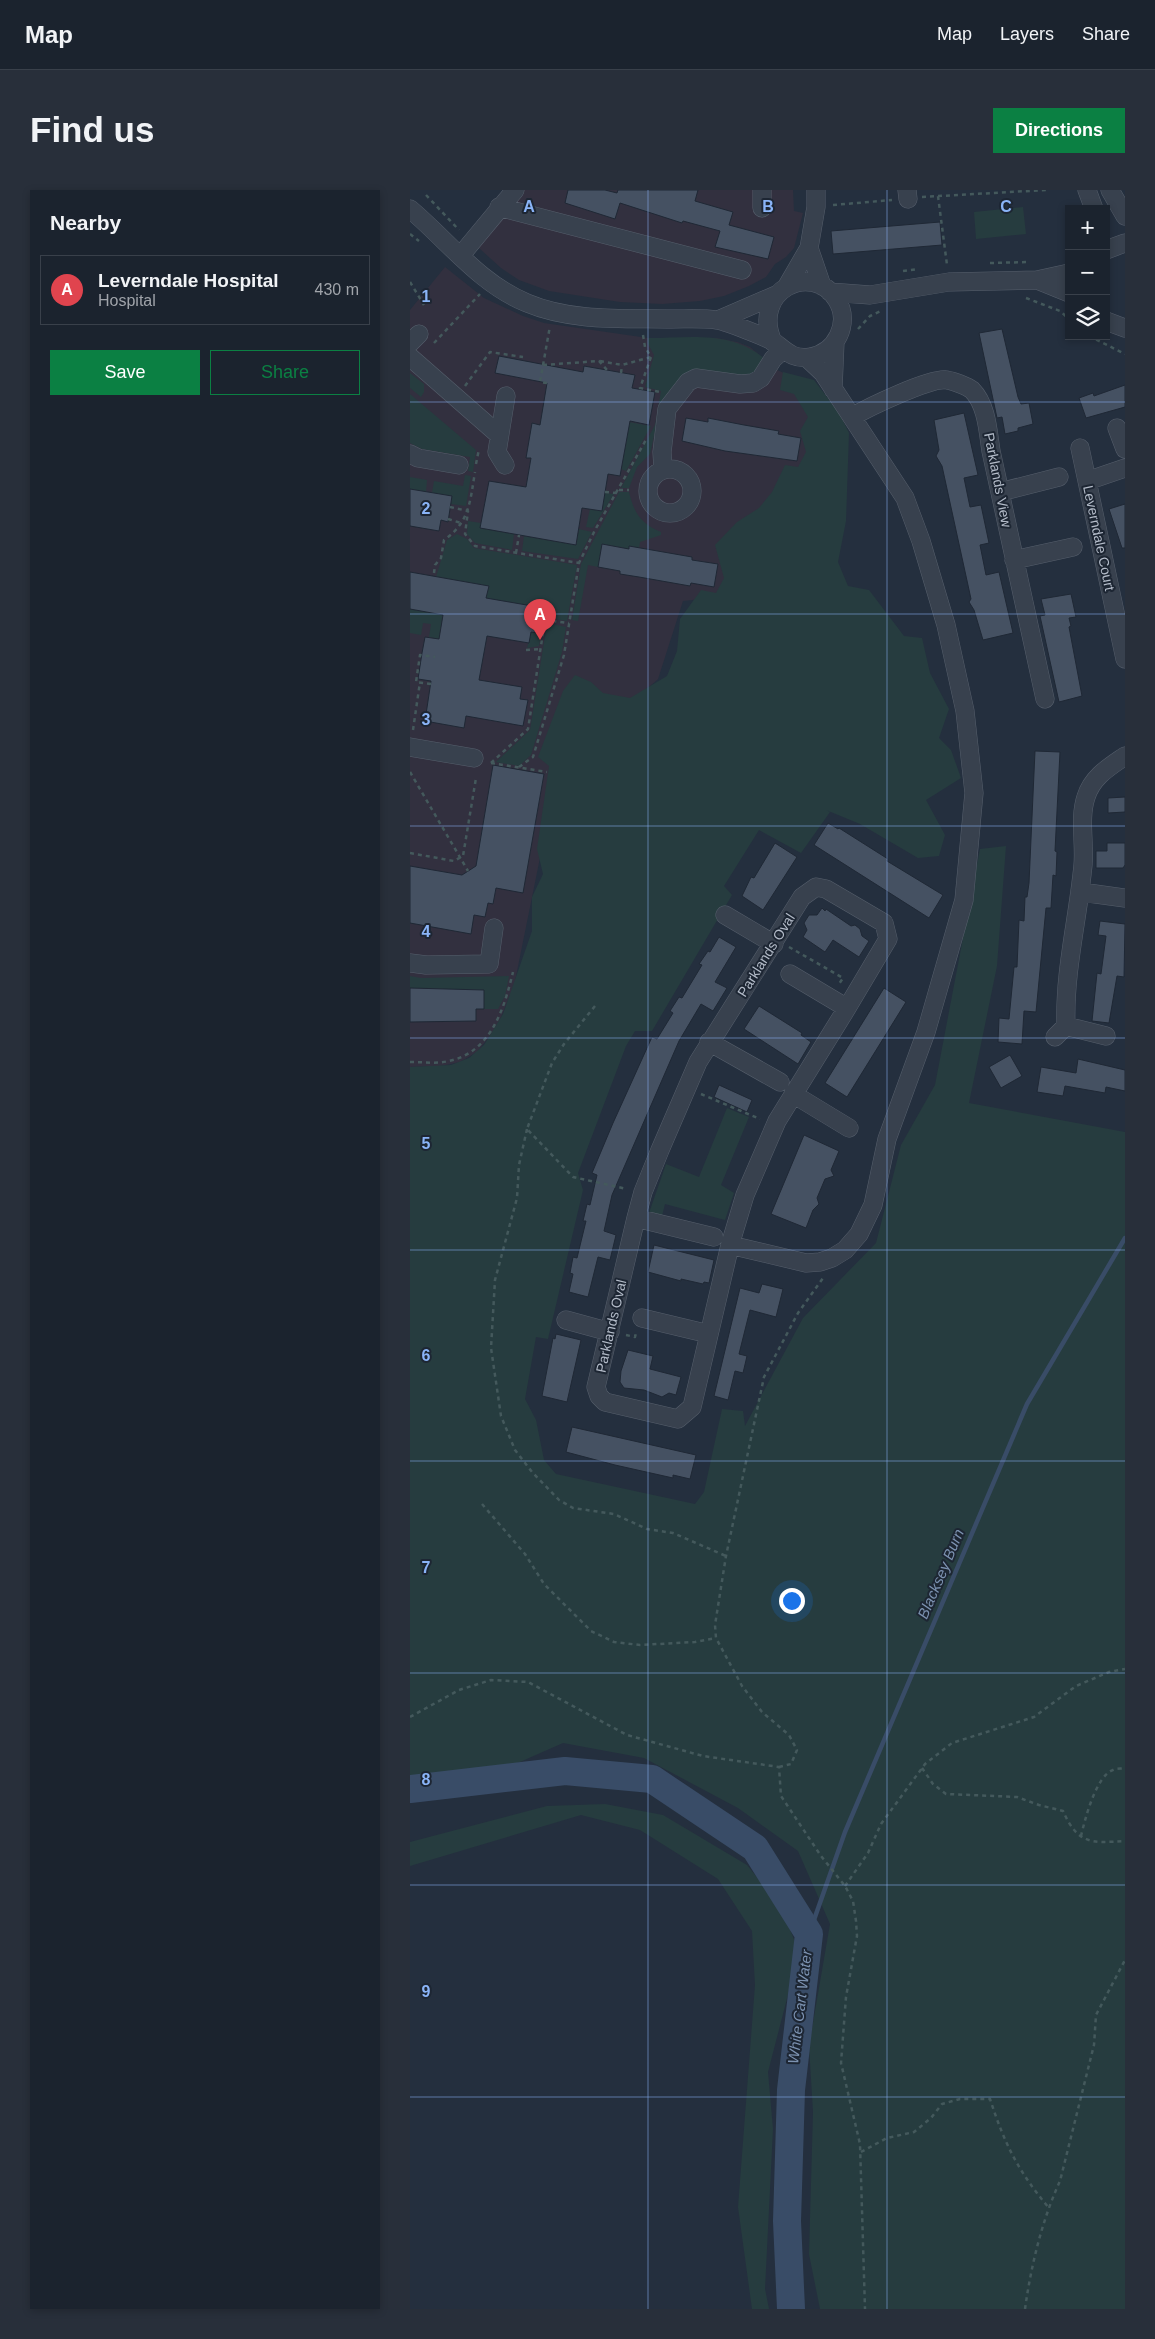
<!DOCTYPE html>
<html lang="en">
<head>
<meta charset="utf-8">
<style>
	:root { --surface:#1b232e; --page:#282f3a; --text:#f1f3f6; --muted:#a0a4aa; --line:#39404a; --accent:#0b8043 }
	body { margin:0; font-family:Helvetica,sans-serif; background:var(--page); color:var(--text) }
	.controls { position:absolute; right:15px; top:15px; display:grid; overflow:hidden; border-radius:0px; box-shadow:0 2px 8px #0003 }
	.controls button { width:45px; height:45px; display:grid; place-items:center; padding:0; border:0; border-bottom:1px solid var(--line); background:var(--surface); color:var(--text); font:25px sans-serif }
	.you { position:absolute; left:381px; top:1410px; width:18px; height:18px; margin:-12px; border:4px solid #fff; border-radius:50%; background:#1a73e8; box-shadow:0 0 0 8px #1a73e833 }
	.badge { display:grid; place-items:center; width:32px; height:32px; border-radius:50%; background:var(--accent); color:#fff; font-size:16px; font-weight:700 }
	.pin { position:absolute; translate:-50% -41px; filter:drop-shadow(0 1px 2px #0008) }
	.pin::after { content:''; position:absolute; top:26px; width:18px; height:15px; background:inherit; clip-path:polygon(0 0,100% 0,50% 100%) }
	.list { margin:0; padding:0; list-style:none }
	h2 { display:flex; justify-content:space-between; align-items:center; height:65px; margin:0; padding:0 20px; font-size:21px }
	h2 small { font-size:16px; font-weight:400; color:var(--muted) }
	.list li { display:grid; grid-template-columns:32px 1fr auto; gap:15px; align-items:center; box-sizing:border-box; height:70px; margin:0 10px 10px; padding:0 10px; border:1px solid var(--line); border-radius:0px }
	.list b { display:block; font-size:19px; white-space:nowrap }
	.list p { margin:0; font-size:16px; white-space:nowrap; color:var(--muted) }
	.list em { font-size:16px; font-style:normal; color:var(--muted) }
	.actions { display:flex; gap:10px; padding:15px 20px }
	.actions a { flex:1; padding:11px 0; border:1px solid var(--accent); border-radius:0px; text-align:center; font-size:18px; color:var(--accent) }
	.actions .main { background:var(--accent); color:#fff }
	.icon { flex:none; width:28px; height:28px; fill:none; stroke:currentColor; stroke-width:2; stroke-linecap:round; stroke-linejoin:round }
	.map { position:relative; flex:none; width:715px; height:2119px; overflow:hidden; border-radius:0px }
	header { display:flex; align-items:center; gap:30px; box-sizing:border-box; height:70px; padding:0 25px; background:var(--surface); border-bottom:1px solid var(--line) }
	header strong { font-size:24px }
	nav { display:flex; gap:28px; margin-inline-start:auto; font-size:18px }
	.intro { display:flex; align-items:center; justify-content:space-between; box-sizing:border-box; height:120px; padding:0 30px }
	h1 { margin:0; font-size:35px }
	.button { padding:12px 22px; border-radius:0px; background:var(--accent); color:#fff; font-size:18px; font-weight:700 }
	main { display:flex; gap:30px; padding:0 30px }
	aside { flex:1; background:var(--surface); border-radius:0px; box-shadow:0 2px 8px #0003 }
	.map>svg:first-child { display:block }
	.medical { fill:#32303f }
	.green { fill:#263c3f }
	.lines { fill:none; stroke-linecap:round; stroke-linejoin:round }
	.stream { stroke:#394c67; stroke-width:4.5 }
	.river { stroke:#394c67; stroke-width:28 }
	.building { fill:#455162; stroke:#1f2835 }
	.minor-casing { stroke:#565f6c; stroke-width:19 }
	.path { stroke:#44595c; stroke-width:2.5; stroke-dasharray:4 4; stroke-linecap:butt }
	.minor { stroke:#38414e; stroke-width:18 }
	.grid { fill:none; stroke:#8ab4f8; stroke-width:1; stroke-opacity:0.55 }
	.labels { text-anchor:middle; stroke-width:4; stroke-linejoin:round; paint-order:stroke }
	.street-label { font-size:14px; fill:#b4bcc9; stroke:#1d2633 }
	.water-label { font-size:15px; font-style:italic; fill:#7c92b1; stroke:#1d2633 }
	.grid-label { font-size:16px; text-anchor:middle; font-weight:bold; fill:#8ab4f8; stroke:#1d2633; stroke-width:4; stroke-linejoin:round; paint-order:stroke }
</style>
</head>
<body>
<header>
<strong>Map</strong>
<nav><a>Map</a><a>Layers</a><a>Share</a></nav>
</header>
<div class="intro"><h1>Find us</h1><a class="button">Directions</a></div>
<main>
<aside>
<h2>Nearby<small></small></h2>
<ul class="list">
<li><span class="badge" style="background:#e0444e">A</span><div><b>Leverndale Hospital</b><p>Hospital</p></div><em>430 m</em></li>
</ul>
<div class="actions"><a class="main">Save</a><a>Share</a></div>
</aside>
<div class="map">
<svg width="715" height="2119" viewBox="0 0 715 2119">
	<rect width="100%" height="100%" fill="#242f3e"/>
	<!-- medical -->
	<path class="medical" d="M99 0H383L384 21 393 23 384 58 376 67 365 74 356 87 339 96 314 106 290 111 252 114 210 112 139 101 109 90 91 78 59 49Z
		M35 77 74 108 113 126 134 133 238 148H306L327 152 340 157 367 180 383 187 423 222 311 407 273 411 248 489 148 579 104 796 87 837 67 862 50 872 31 876 0 877V120Z"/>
	<!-- green -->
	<path class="green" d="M613 17 616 44 566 49 564 22Z
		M238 148C279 148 320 140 354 168L346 183 341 186 291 180 250 219 240 264 227 277 219 298H211L245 235 251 201 235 197 244 165 238 154Z
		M373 182 404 190 429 223 439 243 436 331 428 372 438 396 459 400 494 446 512 448 520 483 539 519 529 548 541 560 551 588 516 610 535 645 529 666 508 668 450 634 416 620 420 622 391 663 349 640 314 696 322 705 242 841H225L216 856 168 983 173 1000 138 1149 126 1147 115 1209 126 1230 134 1270 146 1284 285 1314 294 1302 312 1219 333 1221 335 1236 393 1128 466 1053 491 955 525 895 570 659 596 656 587 776 559 913 715 942V2119H410L399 2064 403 1922 399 1856 420 1734 388 1661 328 1618 234 1568 153 1553 92 1580 0 1600V877L41 875 59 868 74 855 93 824 122 741V707L133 684 127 659 139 576 128 567 153 501 165 485 181 492 193 503 220 508 257 486 267 461 270 429 291 400 306 403 314 388 305 355 327 332 349 318 362 302 375 275 388 277 396 262 390 241 398 227 384 204 370 200Z
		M0 183 14 194V202L11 207 0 198Z
		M0 204 66 260 63 282 58 281 60 267 12 259 0 253Z
		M219 232 241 236 216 281 211 279Z
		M55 285 61 286 56 316 41 314 42 306 22 303 24 291 53 296Z
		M0 287 17 290 16 302 0 299Z
		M209 302H219C224 323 231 334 251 342V345L230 352 229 358 219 356V359L192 354 188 377 178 375 168 431 162 430 171 374Z
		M195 303 204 304 183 338 176 337 180 319 191 321Z
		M58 331 71 333V338L104 344 102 360 65 353 57 344Z
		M169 339 182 342 168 369 112 361 114 346 166 355Z
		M47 344 57 349 64 358 167 375 157 431 134 427 129 456 117 458 121 442 129 443 133 418 76 408 78 396 26 387 37 350Z
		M0 419 33 425 29 449 19 447 21 434 13 433 11 445 0 443Z
		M137 433 156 437 152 462 121 565 109 576 86 572 120 540Z
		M0 786 11 788 99 786 95 806 88 819H74V801L0 798Z
		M317 918 339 927 311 995 324 1003 315 1030 255 1014 252 1026 239 1023 256 974 289 987Z
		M195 1614 253 1625 337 1675 371 1717 389 1762 358 1882 363 1939 355 2099 359 2119H342L328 2017 345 1795 342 1741 308 1689 230 1640 171 1625 0 1676V1652L137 1616Z"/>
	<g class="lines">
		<!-- stream -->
		<path class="stream" d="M399 1744 435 1642 617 1214 715 1048"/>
		<!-- river -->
		<path class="river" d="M0 1599 155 1581 242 1589 345 1658 399 1744 381 1900 377 2031 381 2119"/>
	</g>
	<!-- building -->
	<path class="building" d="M158 0H195L207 3 208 0H288L285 11 323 22 319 35 364 47 358 69 305 57 310 41 273 31 272 33 210 13 205 29 155 13Z
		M530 32 532 55 423 64 421 41Z
		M592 139 608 207 611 214 619 213 623 234 608 238V241L595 244 592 227 587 228 569 143Z
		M89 166 173 182 174 176 225 185 222 198 245 202 239 235 220 231 210 286 198 284 192 321 172 318 166 355 70 338 79 291 116 297 121 268H116L122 233 130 235 137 193 85 183Z
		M715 195V217L676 228 669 208 683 203 684 206Z
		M554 223 568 285 554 288 560 317 571 315 579 353 570 355 576 385 589 382 603 443 573 450 564 420 559 412 561 409 532 276 526 266 529 260 524 230Z
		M276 228 298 232V228L334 235 369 241 368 244 391 248 387 271 315 261 272 251Z
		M0 299 42 306 38 332 31 330 29 341 0 336Z
		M715 314V358H712L699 319Z
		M192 354 219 359V356L282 367V370L308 374 304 397 281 393 280 396 229 387 210 384V381L188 377Z
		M0 382 79 396 76 408 134 418 129 443 121 442 119 453 77 446 69 490 112 497 110 509 118 510 113 536 56 526 54 538 15 531 21 491 8 489 12 463 15 447 29 449 33 425 0 419Z
		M661 404 666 427 659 428 661 436 659 437 672 506 649 512 630 426 635 425 631 409Z
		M625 561 650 562 645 661 647 662 646 686 643 685 641 718H636L626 822 614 821 612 854 588 852 589 828 599 829 604 777H607L609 730 614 731 615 707H617L619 693Z
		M83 575 134 584 113 703 86 698 83 714 78 713 75 727 64 725 61 744 0 733V676L52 685 66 676Z
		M715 607V622L698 623V608Z
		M418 633 428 639 429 638 478 669 477 671 533 705 519 728 404 655Z
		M365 653 387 667 353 720 332 706 341 687 344 688Z
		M697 653H715V675L713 678H686V661H697Z
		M412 718 415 721 416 719 441 736 445 735 450 739 452 746 459 751 449 767 423 750 415 762 393 747 397 740 394 733 399 725H407Z
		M690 731 715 734 714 787 707 786 699 833 682 831 687 783 691 784 696 746 688 745Z
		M309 747 326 757 305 792 317 798 303 821 291 814 269 851 202 1005 194 1041 206 1045 200 1070 188 1067 178 1107 159 1102 163 1084 160 1083 163 1067 167 1068 176 1031H173L177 1014 180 1015 187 985 182 983 203 933 242 847 247 849 263 823 260 821 269 807 272 808 292 775 289 774 298 761 300 762Z
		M0 798 74 800V819H66V831L0 832Z
		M474 798 496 812 437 907 415 893Z
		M349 816 392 843 391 845 401 852 388 874 334 839Z
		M600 865 612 886 591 898 579 877Z
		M668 869 715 880V901L696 897 695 903 655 896 653 906 627 902 631 877 666 883Z
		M309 895 342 910 337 922 304 907Z
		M394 945 429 961 421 980 424 986 415 989 407 1008 409 1014 403 1020 396 1038 361 1024Z
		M244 1055 304 1070 299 1093 294 1092 293 1094 271 1089V1091L238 1082Z
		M352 1094 373 1099 366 1127 340 1120 329 1164 337 1166 333 1183 325 1181 318 1210 304 1206 330 1098 349 1103Z
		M146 1144 171 1150 157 1212 132 1206 143 1148 145 1149Z
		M218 1160 243 1166 240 1179 271 1187 266 1205 259 1203 252 1207 234 1200 214 1198 210 1192 211 1181Z
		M162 1237 286 1265 280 1289 263 1285V1288L205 1275 156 1262Z"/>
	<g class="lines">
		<defs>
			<path id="minor" d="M352 0V18
				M497 0 498 9
				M677 0 684 19
				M700 0 715 26
				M89 17 332 80
				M0 19C38 51 70 94 117 113 162 132 214 128 262 129 277 129 293 128 307 130 317 132 356 147 364 152 376 161 383 170 400 167 426 163 441 133 427 110 402 70 340 101 363 152
				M399 58 412 96
				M696 60 715 53
				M51 65 105 0
				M627 90 659 103
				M377 96 399 58 406 17V0
				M420 102 460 105 539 92 627 90 659 83
				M308 130 366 105
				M696 131 715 138
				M0 153 9 144
				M0 167 89 245
				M423 199 425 152
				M442 227C457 218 521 187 537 190 543 191 557 196 562 200 577 215 578 242 581 261L635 509
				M707 238 715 259
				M670 258 715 469
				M0 264 8 268 49 275
				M95 275 87 262 96 206
				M238 301a22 22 0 1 1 44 0a22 22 0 1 1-44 0Z
				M253 279 252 262 257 219 278 192 286 188 330 194 343 193 351 188 363 169 372 161
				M677 291 715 278
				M590 302 649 287
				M604 370 663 357
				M0 557 64 568
				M406 697 416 699 474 733 478 749 437 818 367 931 335 1005 320 1055 282 1217 268 1229 195 1212 189 1206 186 1197 226 1028 233 1002 250 960 288 872 392 707Z
				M671 702 715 708
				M315 725 364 754
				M0 773 16 775 79 774 84 738
				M380 784 437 818
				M696 846 656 836C654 782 668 729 673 675 675 653 669 628 676 607 682 587 699 577 715 566
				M645 847 656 836
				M299 852 370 892
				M383 904 439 938
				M226 1028 304 1047
				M320 1055 396 1073 410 1072 422 1068 435 1060 449 1044 463 1015 477 949 516 842 554 710 564 603 555 521 536 435 511 351 495 308 413 183 397 168
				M232 1128 299 1144
				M156 1130 200 1142"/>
		</defs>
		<!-- minor casing -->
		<use href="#minor" class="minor-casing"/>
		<!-- path -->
		<path class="path" d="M16 5 49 40
			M528 6 537 75
			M512 7 636 0
			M423 15 482 10
			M0 44 9 51
			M580 73 620 72
			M493 81 508 79
			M0 92 14 115
			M616 108 650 121 659 129
			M448 139 460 126 471 121
			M233 145 235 157 241 167 230 198 250 202
			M679 146 715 164
			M24 153 70 104
			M190 171 212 175 241 167
			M133 175 189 171 197 180
			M211 183 212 175
			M137 193 130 192 140 136
			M55 196 80 162 113 167
			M66 274 69 259
			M209 300H219
			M195 302 207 303
			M40 317 58 321 55 344 65 356 169 373
			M38 329 51 333
			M106 363 109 345
			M24 383 25 375 31 368 34 350C60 332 60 311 65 282
			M116 460 131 459
			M21 494 6 492 10 465 25 467
			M3 540 10 492
			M81 573 118 539 135 430 159 433
			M81 573 137 582
			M109 577 123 567 154 465 169 373 185 340 237 248
			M0 582 58 681
			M0 663 44 671 53 666 66 588
			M379 757 433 788 429 794
			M185 816 154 854 142 873 117 939 163 987 217 999
			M0 872C13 872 26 874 39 871 81 862 94 819 103 782
			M291 904 350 929
			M117 939 109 975 107 1008 85 1090 81 1158 91 1226 105 1260 122 1282 149 1310 163 1318 204 1324 237 1339 263 1343 316 1366
			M216 1145 225 1147 226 1143
			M72 1314 115 1364 134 1394 181 1441 204 1452 230 1455 285 1452 306 1448
			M0 1527 49 1500 81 1490 118 1492 217 1545 293 1566 369 1577 371 1606 411 1666 435 1696 443 1711 446 1731 447 1746 436 1807 431 1873 450 1954 455 2119
			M369 1577 381 1574 387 1560 379 1545 352 1522 332 1496 306 1448 305 1435 316 1366 354 1187 388 1123 413 1088
			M512 1578 523 1594 536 1604 607 1607 629 1615 653 1621C668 1655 682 1653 715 1651
			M671 1646C675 1629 686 1586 703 1580 706 1578 712 1579 715 1578
			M435 1696 458 1663 471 1634 515 1574 542 1553 624 1527 666 1496 699 1482 715 1479
			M451 1962 477 1948 504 1942 521 1928 532 1914 550 1909H580C595 1955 608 1981 639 2018
			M615 2119C621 2076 632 2030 650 1991L684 1855 686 1825 715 1770"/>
		<!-- minor -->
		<use href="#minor" class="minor"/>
	</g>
	<!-- grid -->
	<path class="grid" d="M238 0V2119M477 0V2119M0 212H715M0 424H715M0 636H715M0 848H715M0 1060H715M0 1271H715M0 1483H715M0 1695H715M0 1907H715"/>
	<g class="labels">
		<!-- street labels -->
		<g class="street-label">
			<text transform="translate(588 290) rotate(79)" y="5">Parklands View</text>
			<text transform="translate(689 348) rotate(78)" y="5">Leverndale Court</text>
			<text transform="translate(356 765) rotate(-58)" y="5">Parklands Oval</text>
			<text transform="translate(201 1136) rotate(-77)" y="5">Parklands Oval</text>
		</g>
		<!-- water labels -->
		<g class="water-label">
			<text transform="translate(531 1384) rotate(-67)" y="5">Blacksey Burn</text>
			<text transform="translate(390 1817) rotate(-83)" y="5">White Cart Water</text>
		</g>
	</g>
	<g class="grid-label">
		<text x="119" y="22">A</text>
		<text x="358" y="22">B</text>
		<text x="596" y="22">C</text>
		<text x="16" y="112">1</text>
		<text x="16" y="324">2</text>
		<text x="16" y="535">3</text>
		<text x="16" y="747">4</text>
		<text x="16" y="959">5</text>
		<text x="16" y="1171">6</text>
		<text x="16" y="1383">7</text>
		<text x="16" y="1595">8</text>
		<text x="16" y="1807">9</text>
	</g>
</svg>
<div class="controls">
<button>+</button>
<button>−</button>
<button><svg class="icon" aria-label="layers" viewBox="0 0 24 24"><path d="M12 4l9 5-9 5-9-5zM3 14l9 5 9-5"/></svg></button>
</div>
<div class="you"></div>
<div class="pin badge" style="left:130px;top:450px;background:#e0444e">A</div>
</div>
</main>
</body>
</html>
